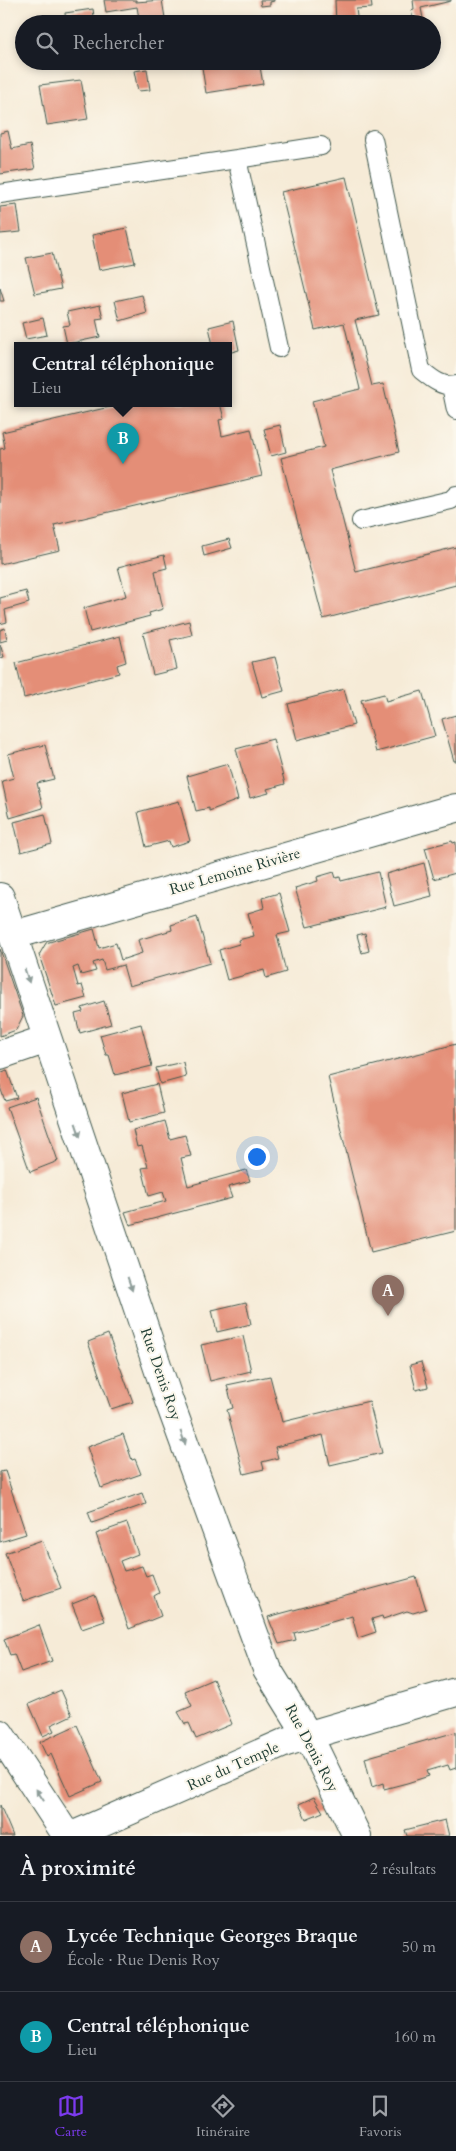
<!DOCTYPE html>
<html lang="fr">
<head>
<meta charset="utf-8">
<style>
	:root { --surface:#171b24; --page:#20242c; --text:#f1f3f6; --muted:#9ea1a6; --line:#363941; --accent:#7c3aed }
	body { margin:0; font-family:Cardo,serif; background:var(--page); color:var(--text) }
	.you { position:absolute; left:256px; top:1156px; width:18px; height:18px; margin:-12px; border:4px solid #fff; border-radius:50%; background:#1a73e8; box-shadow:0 0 0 8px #1a73e833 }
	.badge { display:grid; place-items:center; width:32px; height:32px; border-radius:50%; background:var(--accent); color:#fff; font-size:16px; font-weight:700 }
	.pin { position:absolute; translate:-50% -41px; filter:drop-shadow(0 1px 2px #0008) }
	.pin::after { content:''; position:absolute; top:26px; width:18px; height:15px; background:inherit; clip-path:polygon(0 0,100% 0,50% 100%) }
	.popup { position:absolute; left:14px; top:342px; width:218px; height:65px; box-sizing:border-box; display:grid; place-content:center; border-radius:0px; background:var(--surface); filter:drop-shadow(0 1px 4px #0005); font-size:16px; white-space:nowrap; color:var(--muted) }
	.popup b { font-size:19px; color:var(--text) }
	.popup::after { content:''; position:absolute; left:50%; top:100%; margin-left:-10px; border:10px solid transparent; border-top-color:var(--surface) }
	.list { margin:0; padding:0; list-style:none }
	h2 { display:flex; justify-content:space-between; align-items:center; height:65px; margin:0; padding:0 20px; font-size:21px }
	h2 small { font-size:16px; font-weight:400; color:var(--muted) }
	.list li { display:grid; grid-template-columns:32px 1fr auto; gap:15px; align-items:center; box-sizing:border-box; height:90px; padding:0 20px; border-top:1px solid var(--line) }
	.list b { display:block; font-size:19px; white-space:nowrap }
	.list p { margin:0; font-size:16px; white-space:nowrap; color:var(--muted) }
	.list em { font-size:16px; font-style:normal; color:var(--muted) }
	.icon { flex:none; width:28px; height:28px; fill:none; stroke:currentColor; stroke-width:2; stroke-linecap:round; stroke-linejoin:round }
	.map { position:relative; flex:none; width:456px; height:1836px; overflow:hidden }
	.search { position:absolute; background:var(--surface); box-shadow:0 2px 8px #0003; left:15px; right:15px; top:15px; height:55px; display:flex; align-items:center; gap:12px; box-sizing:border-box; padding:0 18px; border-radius:28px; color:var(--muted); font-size:19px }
	.sheet { height:245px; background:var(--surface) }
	nav { display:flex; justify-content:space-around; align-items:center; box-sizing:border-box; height:70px; border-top:1px solid var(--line); background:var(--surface); font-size:14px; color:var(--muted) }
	nav a { display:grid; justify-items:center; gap:2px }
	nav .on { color:var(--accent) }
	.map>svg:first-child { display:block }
	.building { fill:#e48e77 }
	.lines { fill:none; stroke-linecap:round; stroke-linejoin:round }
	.service-casing { stroke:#3f574c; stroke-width:20 }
	.minor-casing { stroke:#3f574c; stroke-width:30 }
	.service { stroke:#fff; stroke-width:18 }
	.minor { stroke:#fff; stroke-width:28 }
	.oneway { fill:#8f9e9a }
	.labels { text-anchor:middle; stroke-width:4; stroke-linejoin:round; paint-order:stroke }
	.street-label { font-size:15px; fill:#1f3d34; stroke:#fbf7ec }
</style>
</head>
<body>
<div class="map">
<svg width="456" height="1836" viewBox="0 0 456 1836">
	<rect width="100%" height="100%" fill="#fbf7ec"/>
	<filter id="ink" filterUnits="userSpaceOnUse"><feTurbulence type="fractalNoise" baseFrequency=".02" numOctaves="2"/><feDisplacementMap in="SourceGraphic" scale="10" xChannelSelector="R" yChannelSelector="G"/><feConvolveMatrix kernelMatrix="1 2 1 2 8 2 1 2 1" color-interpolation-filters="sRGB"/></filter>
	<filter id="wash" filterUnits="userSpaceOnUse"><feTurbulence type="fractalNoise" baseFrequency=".0096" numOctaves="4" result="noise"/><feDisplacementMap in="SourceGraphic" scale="20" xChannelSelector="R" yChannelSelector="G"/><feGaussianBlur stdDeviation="1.12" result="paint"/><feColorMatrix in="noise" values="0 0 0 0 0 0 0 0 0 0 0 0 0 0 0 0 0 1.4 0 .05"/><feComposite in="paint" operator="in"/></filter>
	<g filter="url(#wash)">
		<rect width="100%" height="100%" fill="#f6ebd7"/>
		<g id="blocks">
			<!-- building -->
			<path class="building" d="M104 0H136V2L162 0 166 24H140L137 7 106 12Z
				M260 0H274V1L270 2V5L261 6Z
				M335 0H371L372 8 356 9 358 24H336Z
				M413 0H451V1L421 8 424 24H414L411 10 414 9Z
				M93 9 95 24H66L65 13Z
				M201 61H259L263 84 206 93Z
				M147 69 150 90 138 91 134 71Z
				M81 80 88 119 47 125 40 85Z
				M8 131 12 149 30 145 35 169 0 174V133Z
				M346 177 379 315 355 320 372 386 383 384 399 452 330 470 356 572 456 547V585L323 619 281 458 324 447 312 401 360 389 344 323 315 330 281 192Z
				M17 205 21 232 0 234V207Z
				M127 228 135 263 99 270 92 235Z
				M52 253 61 289 35 294 26 258Z
				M0 288 4 301H0Z
				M142 295 147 313 120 321 115 301Z
				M100 305 103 318 96 319 100 337 67 344 63 326 70 325 67 312Z
				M43 318 47 335 26 339 22 323Z
				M233 321 239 350 228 353V345H213L209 327Z
				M127 403H220L224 419 219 420 222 436 251 429 262 476 54 525 60 550 0 564V449L5 448 2 432Z
				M280 425 286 452 271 456 264 429Z
				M229 539 232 548 204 556 202 546Z
				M164 555 167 568 155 571 163 609 149 613 150 616 90 632 84 608 126 596 118 567Z
				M26 591 29 603 5 610 7 622 0 624V598Z
				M189 621 192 635 170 640 177 669 153 675 143 633Z
				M5 628 7 640 0 642V630Z
				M120 636 126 662 117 665 119 673 24 698 16 663Z
				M0 644 4 657 0 658Z
				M275 657 284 691 262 697 252 662Z
				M344 689 354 725 297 740 288 704Z
				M422 691 435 736 376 752 361 700 384 694 386 701Z
				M456 715V761H454L442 719Z
				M273 739 285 784 267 789 269 793 250 798 236 749Z
				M45 745 54 779 37 783 43 808 10 818 2 781 14 778 8 754Z
				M228 764 238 800 209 811V808L196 811 187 776Z
				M179 801 190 841 171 847 169 841 146 847 138 812Z
				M45 814 52 844 21 852 14 822Z
				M452 841 453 843 456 842V873L434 879 425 848Z
				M424 863 432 896 394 906 386 874Z
				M334 872 336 878 340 877 341 881 378 872 386 907 307 927 295 888 318 881 317 877Z
				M279 893 290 932 277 935 286 972 266 978 264 970 227 980 219 950 239 944 238 940 254 936 248 913 264 908 262 898Z
				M197 917 210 963 129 986 123 965 105 970 102 960 93 963 96 971 81 975 78 966 73 968 78 986 82 985 86 998 56 1006 39 955 46 943 94 929 99 948 116 943 121 960 142 953 138 940 172 930 171 925Z
				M365 933 369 951 362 953 357 935Z
				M0 949 23 1016 16 1030 0 1036Z
				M104 1001 111 1024 80 1033 75 1014 83 1012 82 1008Z
				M141 1024 152 1066 115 1075 109 1055H106L100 1035Z
				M456 1044V1231L371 1252 328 1077Z
				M183 1062 186 1077 160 1084 156 1068Z
				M7 1070 17 1098 5 1101 0 1087V1073Z
				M157 1084 164 1113 129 1122 122 1093Z
				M36 1097 58 1161 30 1172 7 1107Z
				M165 1121 170 1139 185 1135 191 1156 181 1158 188 1186 246 1170 250 1181 228 1187 232 1198 130 1225 125 1212 166 1201 163 1192 149 1196 142 1168 148 1167 142 1146 137 1147 133 1130Z
				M246 1302 251 1324 217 1332 212 1310Z
				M108 1334 133 1402 111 1409 88 1342Z
				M243 1336 251 1371 210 1381 201 1345Z
				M421 1362 428 1387 416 1390 410 1365Z
				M270 1376 282 1422 369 1401 382 1453 330 1465 323 1435 275 1447 278 1458 262 1462 264 1469 244 1474 227 1410 233 1408 227 1385Z
				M123 1434 132 1460 135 1459 141 1474 101 1488 87 1447Z
				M5 1471 26 1534 0 1542V1472Z
				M142 1493 146 1504 92 1523 88 1512Z
				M127 1523 138 1554 120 1561 124 1571 142 1566 146 1576 152 1574 159 1593 154 1596 161 1616 129 1629 96 1534Z
				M42 1540 61 1588 23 1601 5 1553Z
				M416 1577 426 1609 413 1613 407 1611 383 1619 382 1616 372 1619 376 1632 358 1638 352 1616 294 1633 296 1640 279 1644 268 1617Z
				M95 1595 105 1621 82 1629 72 1604Z
				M39 1625 52 1661 21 1672 14 1654 10 1655 4 1639Z
				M213 1679 232 1724 196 1739 189 1723 185 1724 178 1712 192 1706 185 1691Z
				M61 1690 72 1715 51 1725 54 1731 43 1736 29 1704Z
				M77 1725 102 1782 70 1796 51 1754 47 1757 40 1742Z
				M456 1732V1768L450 1770 448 1765 427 1771 429 1776 407 1783 384 1789 383 1783 372 1787 365 1758Z
				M314 1797 323 1812 306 1819 299 1804Z
				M0 1805 13 1836H0Z
				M445 1820 449 1836H407L405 1830Z"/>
		</g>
	</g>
	<g filter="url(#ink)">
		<use href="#blocks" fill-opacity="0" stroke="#3f574c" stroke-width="1"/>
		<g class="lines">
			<defs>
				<path id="service" d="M373 139 421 370C431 378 442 388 456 385
					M237 159 321 146
					M0 194 237 159 279 348
					M451 386 456 410
					M361 521 451 500 456 495"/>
				<path id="minor" d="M0 897 169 1401 267 1669 309 1737 357 1836
					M14 935 456 808
					M0 1055 47 1039
					M0 1734 67 1836
					M72 1836 286 1742 456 1692"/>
			</defs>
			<!-- service casing -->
			<use href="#service" class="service-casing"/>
			<!-- minor casing -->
			<use href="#minor" class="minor-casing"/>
			<!-- service -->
			<use href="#service" class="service"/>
			<!-- minor -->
			<use href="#minor" class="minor"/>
		</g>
		<!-- one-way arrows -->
		<defs><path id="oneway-solid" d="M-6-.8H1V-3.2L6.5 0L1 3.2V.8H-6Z" transform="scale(1.25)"/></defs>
		<g class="oneway">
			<use href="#oneway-solid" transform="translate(27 976) rotate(72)"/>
			<use href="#oneway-solid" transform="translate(78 1130) rotate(71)"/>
			<use href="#oneway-solid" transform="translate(130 1284) rotate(71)"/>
			<use href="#oneway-solid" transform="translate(183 1438) rotate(70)"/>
			<use href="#oneway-solid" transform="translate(40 1795) rotate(-123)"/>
		</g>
	</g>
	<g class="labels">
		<!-- street labels -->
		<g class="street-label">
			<text transform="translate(235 871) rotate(-16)" y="5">Rue Lemoine Rivière</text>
			<text transform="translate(161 1374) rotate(71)" y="5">Rue Denis Roy</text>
			<text transform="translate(312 1748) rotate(62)" y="5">Rue Denis Roy</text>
			<text transform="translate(233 1766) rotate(-24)" y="5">Rue du Temple</text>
		</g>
	</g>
</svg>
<div class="you"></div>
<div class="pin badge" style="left:388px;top:1316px;background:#8d6e63">A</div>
<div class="pin badge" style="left:123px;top:464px;background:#0f9aa8">B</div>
<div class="popup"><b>Central téléphonique</b>Lieu</div>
<div class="search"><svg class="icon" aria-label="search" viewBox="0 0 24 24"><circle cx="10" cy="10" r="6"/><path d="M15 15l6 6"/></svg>Rechercher</div>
</div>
<section class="sheet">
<h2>À proximité<small>2 résultats</small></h2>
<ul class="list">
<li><span class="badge" style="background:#8d6e63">A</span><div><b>Lycée Technique Georges Braque</b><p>École · Rue Denis Roy</p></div><em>50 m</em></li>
<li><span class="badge" style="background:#0f9aa8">B</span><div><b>Central téléphonique</b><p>Lieu</p></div><em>160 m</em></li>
</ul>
</section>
<nav>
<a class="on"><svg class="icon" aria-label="map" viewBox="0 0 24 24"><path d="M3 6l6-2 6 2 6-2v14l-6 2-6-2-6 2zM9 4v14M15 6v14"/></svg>Carte</a>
<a><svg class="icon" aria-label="directions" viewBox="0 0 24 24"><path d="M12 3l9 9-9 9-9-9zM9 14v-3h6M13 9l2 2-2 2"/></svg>Itinéraire</a>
<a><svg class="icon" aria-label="saved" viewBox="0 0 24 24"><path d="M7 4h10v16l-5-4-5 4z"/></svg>Favoris</a>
</nav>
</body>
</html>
